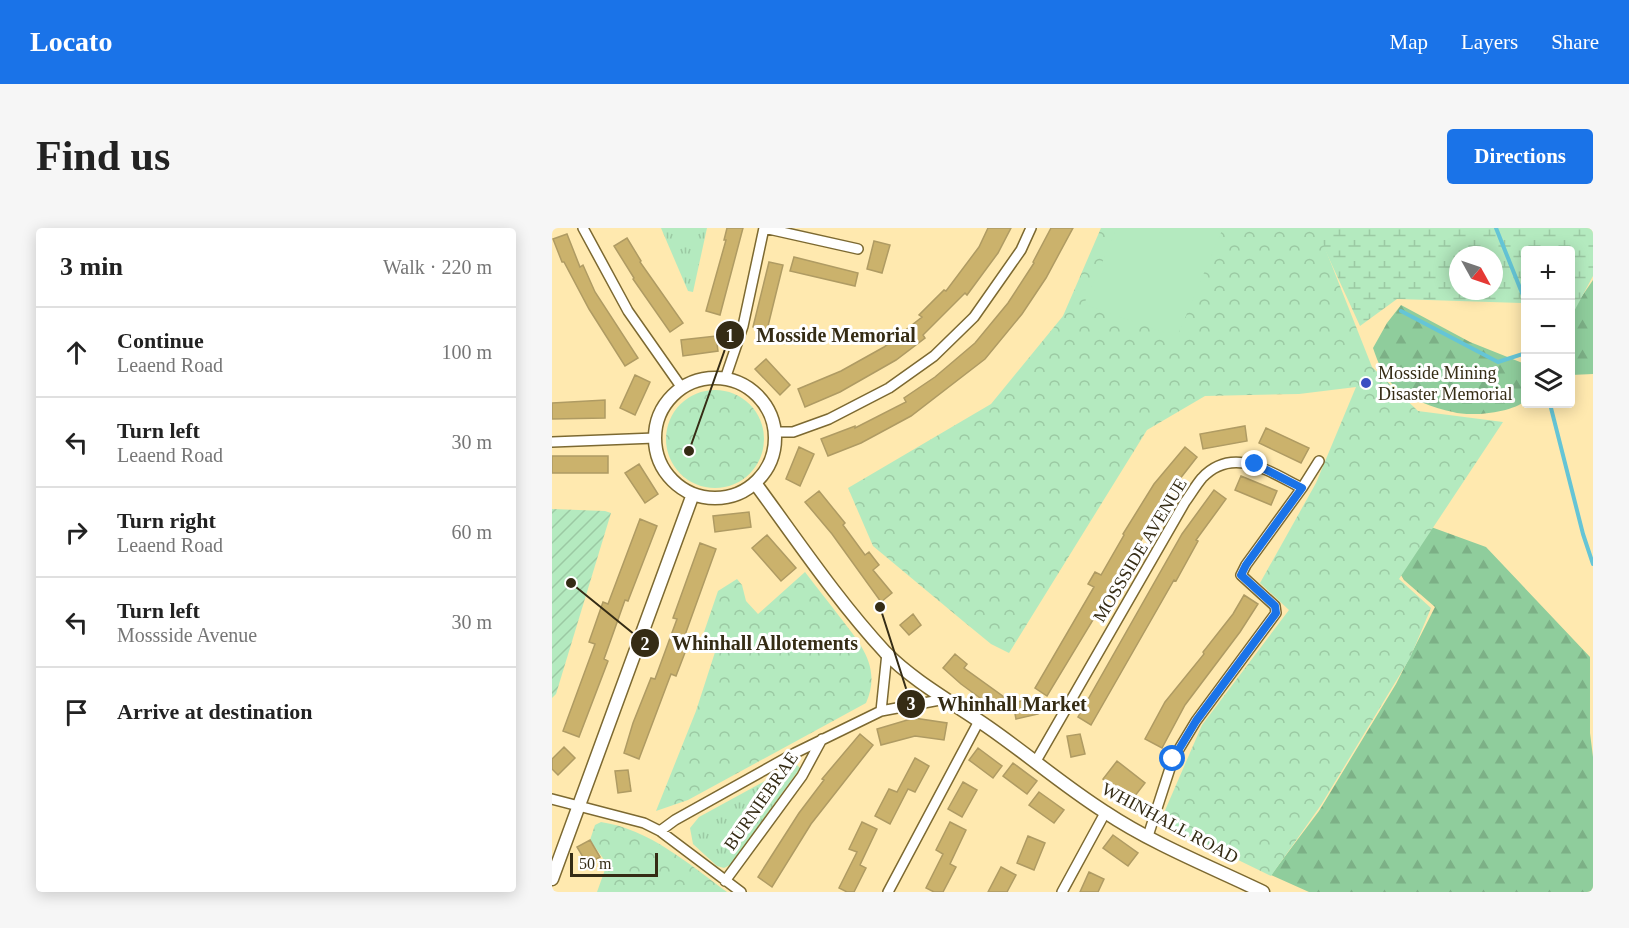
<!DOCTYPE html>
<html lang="en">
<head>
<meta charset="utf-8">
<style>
	:root { --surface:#fff; --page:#f6f6f6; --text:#222; --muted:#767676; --line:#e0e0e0; --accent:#1a73e8 }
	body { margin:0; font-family:Georgia,serif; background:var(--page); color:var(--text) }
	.controls { position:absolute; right:18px; top:18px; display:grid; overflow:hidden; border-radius:6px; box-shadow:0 3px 15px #0003 }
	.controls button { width:54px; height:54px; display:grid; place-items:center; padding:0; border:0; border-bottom:2px solid var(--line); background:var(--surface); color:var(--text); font:30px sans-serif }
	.compass { position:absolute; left:897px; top:18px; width:54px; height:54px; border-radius:50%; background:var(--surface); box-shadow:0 3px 15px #0003; rotate:130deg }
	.scale { position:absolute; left:18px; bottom:15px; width:88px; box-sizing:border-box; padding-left:6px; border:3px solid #352c15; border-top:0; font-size:16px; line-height:21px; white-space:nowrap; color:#352c15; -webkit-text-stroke:4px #fff; paint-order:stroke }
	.stop { position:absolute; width:18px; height:18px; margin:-14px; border:4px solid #1a73e8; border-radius:50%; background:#fff }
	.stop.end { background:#1a73e8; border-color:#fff; box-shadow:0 2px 6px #0008 }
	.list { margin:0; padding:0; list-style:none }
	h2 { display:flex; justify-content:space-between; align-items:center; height:78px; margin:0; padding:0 24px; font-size:26px }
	h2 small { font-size:20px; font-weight:400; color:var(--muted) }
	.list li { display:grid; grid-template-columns:39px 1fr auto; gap:18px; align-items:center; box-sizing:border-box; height:90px; padding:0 24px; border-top:2px solid var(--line) }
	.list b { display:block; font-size:22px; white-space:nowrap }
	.list p { margin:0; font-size:20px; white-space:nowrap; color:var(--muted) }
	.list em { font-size:20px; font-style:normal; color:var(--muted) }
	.icon { flex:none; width:33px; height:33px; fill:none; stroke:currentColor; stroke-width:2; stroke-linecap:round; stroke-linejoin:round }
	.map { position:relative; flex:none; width:1041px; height:664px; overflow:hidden; border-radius:6px }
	header { display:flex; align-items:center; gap:36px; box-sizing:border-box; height:84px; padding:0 30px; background:var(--accent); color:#fff }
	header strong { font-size:28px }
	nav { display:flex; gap:33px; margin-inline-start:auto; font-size:21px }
	.intro { display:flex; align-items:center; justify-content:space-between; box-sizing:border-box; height:144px; padding:0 36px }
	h1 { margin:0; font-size:42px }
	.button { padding:15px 27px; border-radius:6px; background:var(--accent); color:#fff; font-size:21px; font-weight:700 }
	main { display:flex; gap:36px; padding:0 36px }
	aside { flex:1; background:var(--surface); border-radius:6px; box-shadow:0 3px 15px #0003 }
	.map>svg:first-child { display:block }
	.grass { fill:url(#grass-tufts) }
	.forest { fill:url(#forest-firs) }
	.wetland { fill:url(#wetland-marsh); fill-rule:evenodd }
	.park { fill:url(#park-crowns) }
	.garden { fill:url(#garden-furrows) }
	.pitch { fill:#b4eabf }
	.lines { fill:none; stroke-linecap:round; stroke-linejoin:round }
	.stream { stroke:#65c5d6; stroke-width:4 }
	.building { fill:#cbb26c; stroke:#af9b63; stroke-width:1.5 }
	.minor-casing { stroke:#7c6931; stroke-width:12 }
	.tertiary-casing { stroke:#7c6931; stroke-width:15 }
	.minor { stroke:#fff; stroke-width:9 }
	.tertiary { stroke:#fff; stroke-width:12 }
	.route { stroke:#1a73e8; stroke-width:8 }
	.poi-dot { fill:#3a4fc2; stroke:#fff; stroke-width:2 }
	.labels { text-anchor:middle; stroke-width:6; stroke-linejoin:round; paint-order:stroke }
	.poi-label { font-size:18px; fill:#352c15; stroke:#fff; text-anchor:start }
	.street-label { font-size:18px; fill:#352c15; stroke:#fff }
	.leader { fill:none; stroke:#352c15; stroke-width:2 }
	.callout-dot { fill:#352c15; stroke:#fff; stroke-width:2 }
	.mark-label { font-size:18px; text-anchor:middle; font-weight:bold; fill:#fff }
	.callout-label { font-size:20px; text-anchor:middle; font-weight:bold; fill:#352c15; stroke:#fff; stroke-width:6; stroke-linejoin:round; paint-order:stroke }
</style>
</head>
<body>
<header>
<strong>Locato</strong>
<nav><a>Map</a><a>Layers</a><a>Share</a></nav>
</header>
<div class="intro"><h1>Find us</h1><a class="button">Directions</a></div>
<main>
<aside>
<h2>3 min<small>Walk · 220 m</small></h2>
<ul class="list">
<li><svg class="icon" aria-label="ahead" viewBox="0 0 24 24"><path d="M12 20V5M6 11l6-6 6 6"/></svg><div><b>Continue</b><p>Leaend Road</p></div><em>100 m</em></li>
<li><svg class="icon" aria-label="left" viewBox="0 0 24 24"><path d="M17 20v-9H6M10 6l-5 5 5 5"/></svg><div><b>Turn left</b><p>Leaend Road</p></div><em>30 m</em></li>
<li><svg class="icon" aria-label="right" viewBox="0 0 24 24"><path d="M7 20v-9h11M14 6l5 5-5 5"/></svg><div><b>Turn right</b><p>Leaend Road</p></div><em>60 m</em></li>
<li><svg class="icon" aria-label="left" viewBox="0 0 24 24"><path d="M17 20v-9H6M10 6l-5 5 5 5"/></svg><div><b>Turn left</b><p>Mossside Avenue</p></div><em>30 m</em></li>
<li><svg class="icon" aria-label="arrive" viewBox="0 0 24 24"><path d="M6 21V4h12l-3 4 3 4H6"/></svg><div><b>Arrive at destination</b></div></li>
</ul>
</aside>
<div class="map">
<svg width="1041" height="664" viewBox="0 0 1041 664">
	<defs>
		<pattern id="grass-tufts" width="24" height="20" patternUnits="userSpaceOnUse" patternTransform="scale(1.5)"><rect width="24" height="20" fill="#b4eabf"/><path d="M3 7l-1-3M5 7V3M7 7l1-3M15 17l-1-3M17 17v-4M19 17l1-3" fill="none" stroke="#9bc9a3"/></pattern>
		<pattern id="forest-firs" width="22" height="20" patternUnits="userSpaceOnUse" patternTransform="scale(1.5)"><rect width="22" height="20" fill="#8fcd9c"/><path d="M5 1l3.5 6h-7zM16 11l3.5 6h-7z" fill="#7cb086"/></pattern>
		<pattern id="wetland-marsh" width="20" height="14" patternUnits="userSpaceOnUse" patternTransform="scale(1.5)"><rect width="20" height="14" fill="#b4eabf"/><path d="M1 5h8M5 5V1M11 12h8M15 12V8" fill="none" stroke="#9bc9a3"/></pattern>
		<pattern id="park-crowns" width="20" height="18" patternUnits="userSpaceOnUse" patternTransform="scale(1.5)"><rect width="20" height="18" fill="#b4eabf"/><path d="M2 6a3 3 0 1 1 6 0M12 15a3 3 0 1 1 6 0" fill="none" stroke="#9bc9a3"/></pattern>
		<pattern id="garden-furrows" width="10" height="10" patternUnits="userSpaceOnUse" patternTransform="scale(1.5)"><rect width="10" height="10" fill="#b4eabf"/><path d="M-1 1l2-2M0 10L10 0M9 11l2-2" fill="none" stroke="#9bc9a3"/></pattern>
	</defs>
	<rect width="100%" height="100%" fill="#ffe9af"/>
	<!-- grass -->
	<path class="grass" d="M109 0H155L141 64 136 63Z
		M244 536 248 540 246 543 178 637 172 640 165 638 141 616 138 600 147 589Z"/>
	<!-- forest -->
	<path class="forest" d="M1041 52V146L1019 147V84Z
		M849 77 918 114 973 136V173C959 185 918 189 901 184 881 180 856 170 841 157 830 146 826 134 821 120L835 95Z
		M805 272 934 319 1038 429V505L1041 529V664H757L719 647 767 583 844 456 883 379 852 352Z"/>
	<!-- wetland -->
	<path class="wetland" d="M763 0H1041V48L1019 89 1018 22H974L973 79 969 75 845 71 808 98ZM906 27H942V63H906Z"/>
	<!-- park -->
	<path class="park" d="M549 0H765L820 139 866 183 951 194 847 351 879 380 858 430 769 577 719 648 608 594 650 497 737 382 708 355 764 255 804 159 747 166 653 168 595 202 457 425 439 416 411 393 321 318 296 260 439 176 511 88Z
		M114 211a49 49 0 1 1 98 0a49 49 0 1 1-98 0Z
		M253 344C264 359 276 373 287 388 308 415 330 439 314 475L136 572 104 583 144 483 165 418 150 410 166 363 185 351 190 357 194 373 206 386Z
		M49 594C97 601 137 636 175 664H45L55 636 38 612 43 597Z"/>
	<!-- garden -->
	<path class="garden" d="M0 281 53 283 59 285 4 466 0 470Z"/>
	<!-- pitch -->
	<path class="pitch" d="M565 0H671L625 109 532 76Z"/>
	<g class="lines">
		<!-- stream -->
		<path class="stream" d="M944 0 974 75
			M849 83 946 134 974 125
			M998 176 1031 306 1041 336"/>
	</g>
	<!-- building -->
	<path class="building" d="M175 0H191L168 87 154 83 174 12H172Z
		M436 0H459L446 25 415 67 413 65 371 107 373 110 344 132 288 164 253 179 246 161 289 143 332 119 370 89 367 87 392 62 394 63 427 19Z
		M499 0H521L494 50 470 86 433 131 359 188 309 215 276 228 269 211 303 198V200L354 174 352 170 383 149 423 115 456 75 482 35 481 34Z
		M15 6 28 39 31 37 43 64 86 130 73 138 37 81 12 34H10L1 11Z
		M75 10 89 33 88 34 131 95 118 104 81 51 82 50 62 18Z
		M322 13 338 17 330 45 315 41Z
		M242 29 306 45 303 58 238 43Z
		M217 34 231 37 215 102 201 99Z
		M164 108 166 123 131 128 129 112Z
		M214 131 238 157 228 167 203 141Z
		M83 147 98 154 83 187 68 180Z
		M53 172V190L0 191V175Z
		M693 198 695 213 651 221 648 206Z
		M714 200 757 220 749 235 707 215Z
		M247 219 262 226 248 258 234 251Z
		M633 219 645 229 609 275 611 276 495 468 483 460 542 359 536 356 543 344 549 347 572 307 571 306 602 256Z
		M0 228H56V245H0Z
		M87 236 106 266 93 275 73 245Z
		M689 248 725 263 719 277 683 262Z
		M662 262 674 271 644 312 646 313 624 353 622 352 539 497 526 489 630 306Z
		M267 263 293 295 291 297 313 327 317 324 327 337 321 342 340 365 329 374 280 306 253 274Z
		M197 284 199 299 163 304 161 288Z
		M88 291 105 298 76 373 73 372 52 431 56 433 27 509 11 503 43 416 37 414 51 374 56 376Z
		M215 307 244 340 229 353 200 320Z
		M148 315 164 321 133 407 139 409 124 448 119 446 87 531 72 525 81 495 99 450 103 451 125 391 121 390Z
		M692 367 706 376 688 404 633 477 610 520 593 511 613 474 652 426 651 424 681 386Z
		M361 386 369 397 357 407 348 397Z
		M403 426 415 436 412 440 452 469 443 481 409 456 391 440Z
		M482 470 486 486 464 491 461 475Z
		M362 490 395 495 392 512 363 508 329 517 325 501Z
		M308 506 321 517 259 596 220 659 206 649 247 585 272 552 270 551Z
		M528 506 533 526 519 529 515 508Z
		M12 519 23 530 6 547 0 541V531Z
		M426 520 450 538 441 550 417 532Z
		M363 530 377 538 363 564 356 561 338 596 323 588 337 561 345 564Z
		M565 533 593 555 579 573 551 551Z
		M461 535 485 553 475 566 451 548Z
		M76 542 79 563 66 565 63 543Z
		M411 554 425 562 410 589 396 581Z
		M487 564 512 582 502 595 477 577Z
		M310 594 325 601 308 637 314 640 302 664H295L287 660 305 624 297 621Z
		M398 594 414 602 398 636 404 639 391 664H382L374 660 391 626 384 622Z
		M561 607 586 625 576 638 551 620Z
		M476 608 493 615 482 642 465 635Z
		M38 612 48 629 35 636 25 619Z
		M449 639 464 647 455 664H436Z
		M537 644 552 651 546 664H528Z"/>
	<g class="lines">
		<defs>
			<path id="minor" d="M31 0 76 83 130 160
				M212 0 306 21
				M173 151 191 98 212 0
				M223 204H241L277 191 337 160 382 128 422 89 469 22 479 0
				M0 214 103 210
				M329 483 335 425
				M484 533 633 274C639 266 644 257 650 250 681 217 718 244 750 260L767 233
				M0 571 92 595 108 603 189 664
				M108 603 123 592 243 525 329 483 393 471
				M596 608 621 531 644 493 724 385 723 378 689 347 694 337 750 260
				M173 653 250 548 270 511
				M336 664 427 493
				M510 664 553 585"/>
			<path id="tertiary" d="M103 210a60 60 0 1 1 120 0a60 60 0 1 1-120 0Z
				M203 255C245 312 285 372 333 424 361 453 403 476 436 499 475 526 512 558 553 584 601 616 659 639 711 664
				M0 651 141 266"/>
		</defs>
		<!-- minor casing -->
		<use href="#minor" class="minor-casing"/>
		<!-- tertiary casing -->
		<use href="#tertiary" class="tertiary-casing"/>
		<!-- minor -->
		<use href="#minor" class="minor"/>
		<!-- tertiary -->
		<use href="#tertiary" class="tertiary"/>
	</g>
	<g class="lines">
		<!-- route -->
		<path class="route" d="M621 531 644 493 724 385 723 378 689 347 694 337 750 260 703 236"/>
	</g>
	<!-- markers -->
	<circle class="poi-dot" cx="814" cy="155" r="6"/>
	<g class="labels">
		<!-- poi labels -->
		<g class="poi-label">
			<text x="826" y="151">Mosside Mining<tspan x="826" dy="21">Disaster Memorial</tspan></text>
		</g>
		<!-- street labels -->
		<g class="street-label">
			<text transform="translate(588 322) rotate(-59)" y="6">MOSSSIDE AVENUE</text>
			<text transform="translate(209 573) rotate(-55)" y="6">BURNIEBRAE</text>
			<text transform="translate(618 595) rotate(28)" y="6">WHINHALL ROAD</text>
		</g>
	</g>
	<!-- callouts -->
	<path class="leader" d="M137 223L178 107M19 355L93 415M328 379L359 476"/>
	<g class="callout-dot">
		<circle cx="137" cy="223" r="6"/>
		<circle cx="19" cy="355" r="6"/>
		<circle cx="328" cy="379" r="6"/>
		<circle cx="178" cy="107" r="15"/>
		<circle cx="93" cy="415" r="15"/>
		<circle cx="359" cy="476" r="15"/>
	</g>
	<g class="mark-label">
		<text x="178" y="114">1</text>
		<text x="93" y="422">2</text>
		<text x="359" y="482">3</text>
	</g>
	<g class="callout-label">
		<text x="284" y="114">Mosside Memorial</text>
		<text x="213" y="422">Whinhall Allotements</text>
		<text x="460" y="483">Whinhall Market</text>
	</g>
</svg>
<div class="controls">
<button>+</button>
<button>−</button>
<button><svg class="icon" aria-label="layers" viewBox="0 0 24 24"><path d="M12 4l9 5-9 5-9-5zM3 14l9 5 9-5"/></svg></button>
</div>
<svg class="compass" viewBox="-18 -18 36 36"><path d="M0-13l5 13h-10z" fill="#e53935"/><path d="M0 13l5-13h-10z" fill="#767676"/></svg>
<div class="scale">50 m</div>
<div class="stop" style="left:621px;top:531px"></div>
<div class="stop end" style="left:703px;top:236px"></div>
</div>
</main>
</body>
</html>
